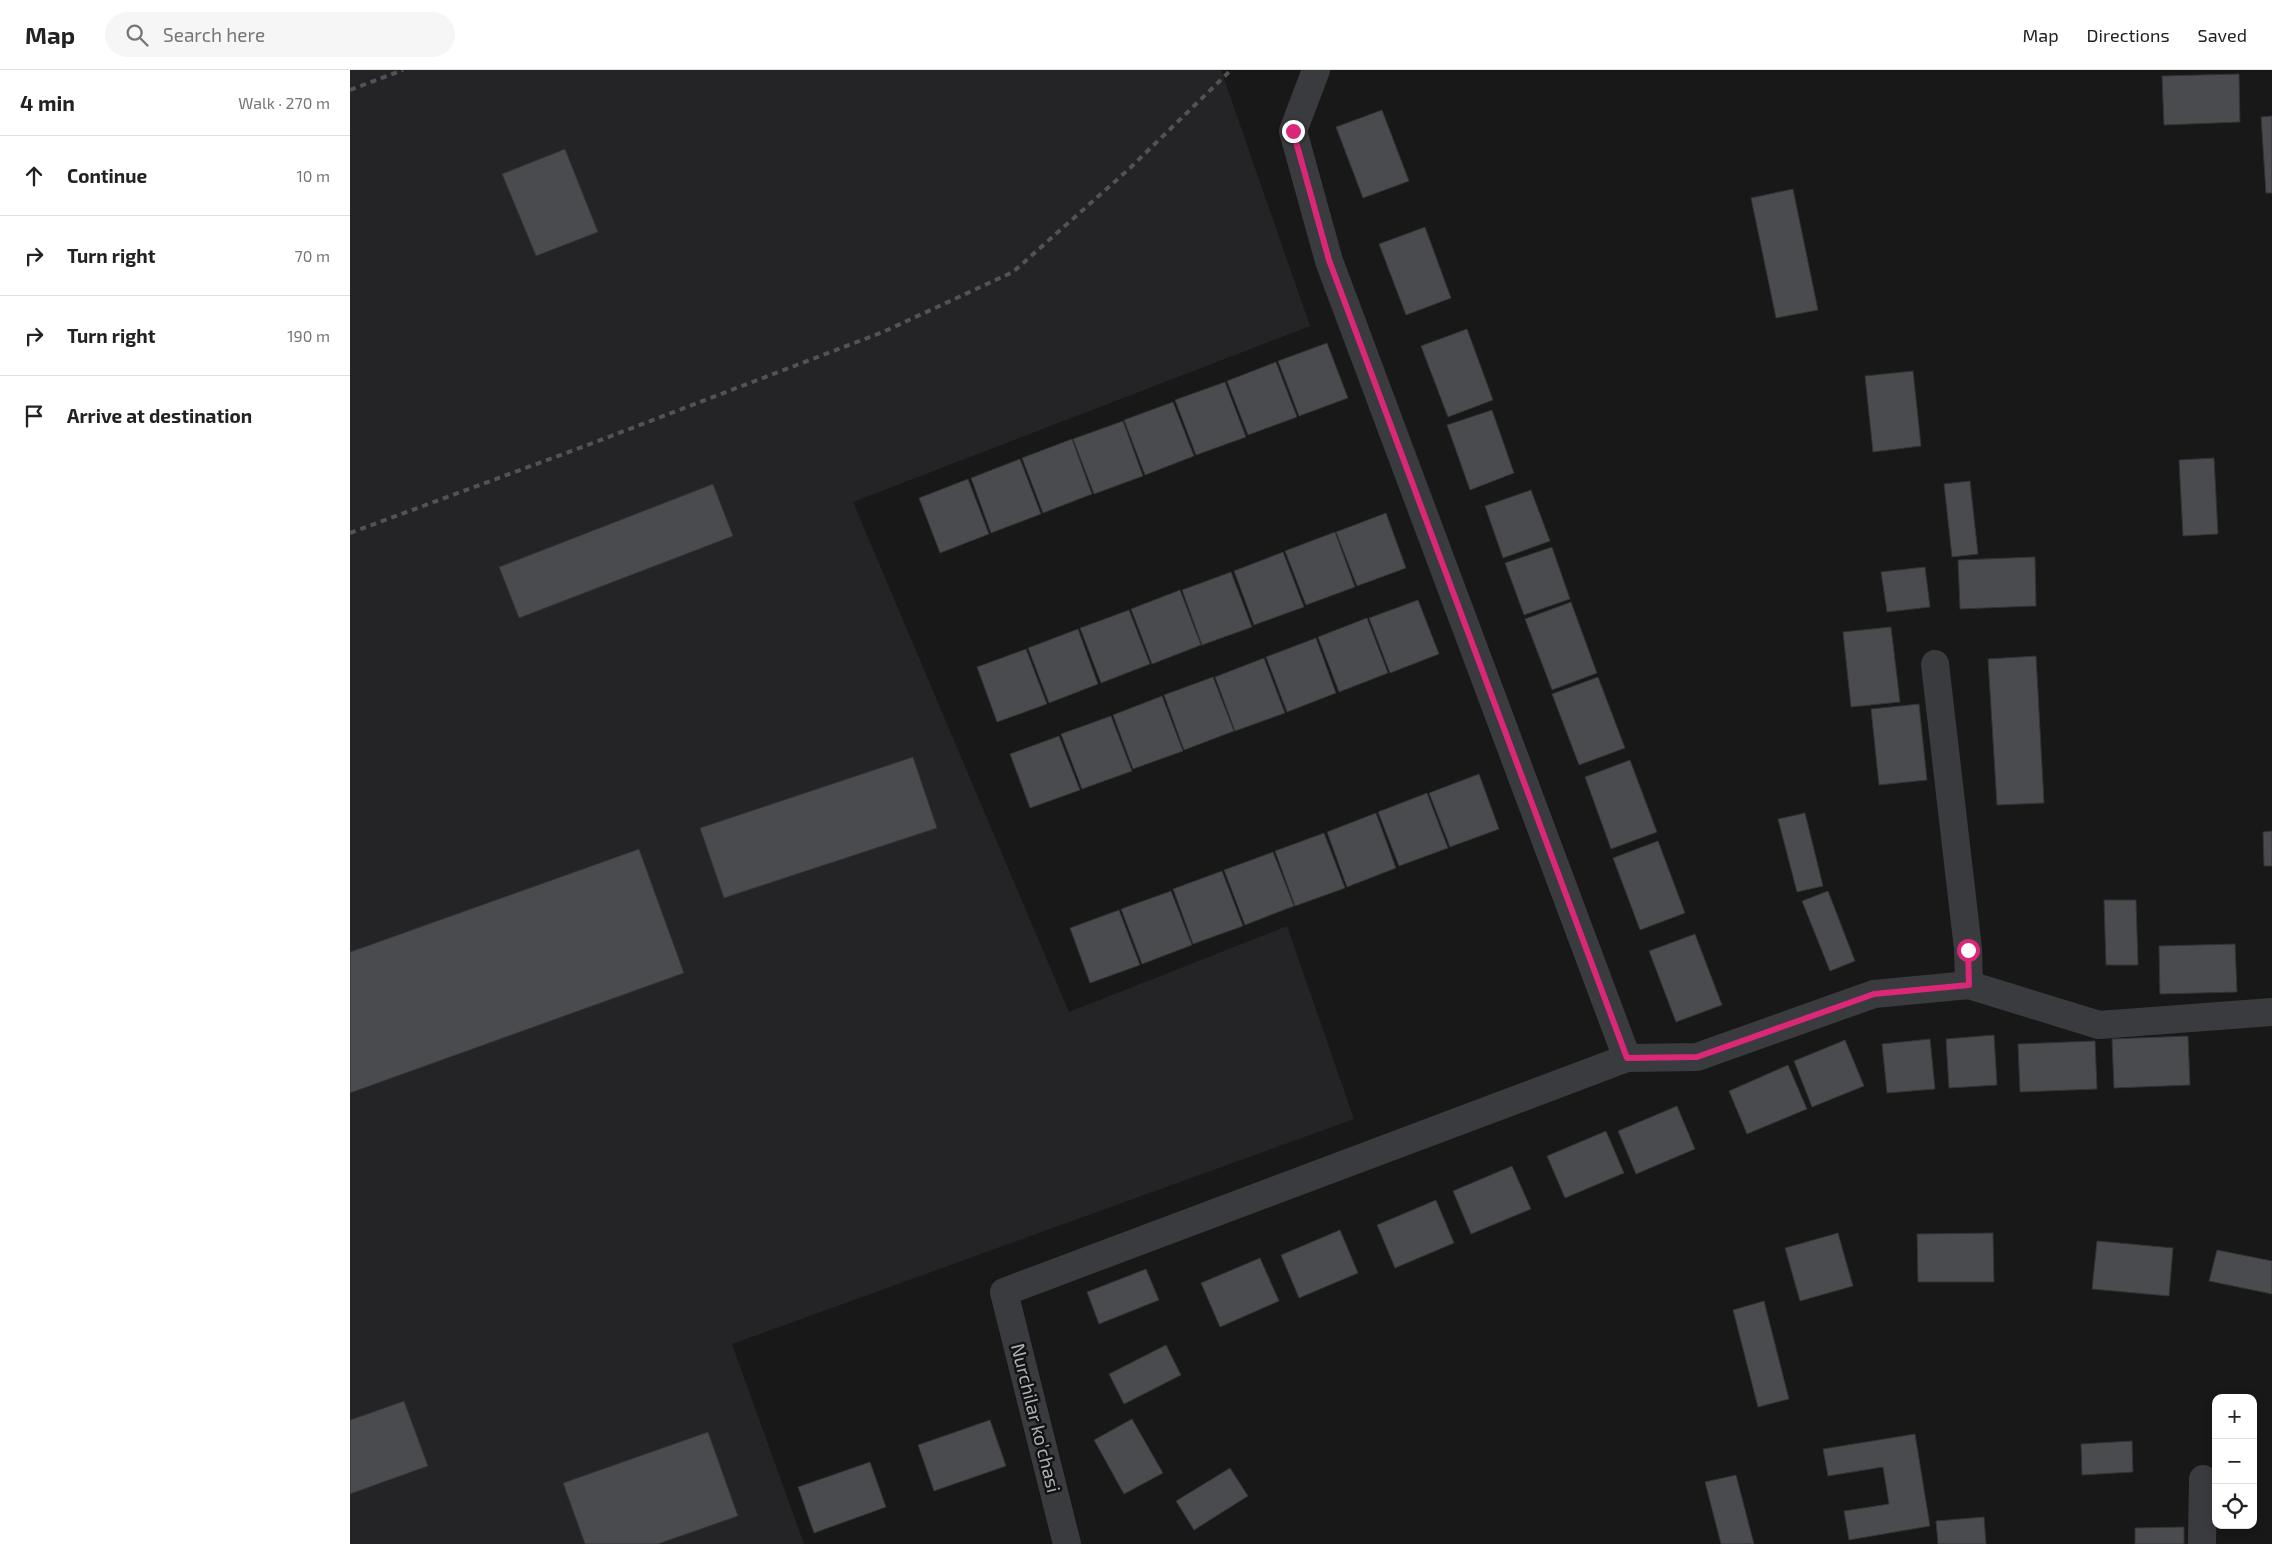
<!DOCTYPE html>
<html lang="en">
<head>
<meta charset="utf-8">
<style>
	:root { --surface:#fff; --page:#f6f6f6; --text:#222; --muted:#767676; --line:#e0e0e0 }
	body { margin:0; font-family:"Exo 2",sans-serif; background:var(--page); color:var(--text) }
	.controls { position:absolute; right:15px; bottom:15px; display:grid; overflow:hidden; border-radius:10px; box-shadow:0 2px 8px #0003 }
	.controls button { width:45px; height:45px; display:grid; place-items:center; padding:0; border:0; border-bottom:1px solid var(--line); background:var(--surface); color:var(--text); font:25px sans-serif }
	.stop { position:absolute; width:15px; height:15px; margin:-11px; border:4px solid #db2777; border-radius:50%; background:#fff }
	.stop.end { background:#db2777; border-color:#fff; box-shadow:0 1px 5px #0008 }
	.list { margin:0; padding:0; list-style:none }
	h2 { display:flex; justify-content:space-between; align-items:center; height:65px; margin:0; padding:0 20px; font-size:21px }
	h2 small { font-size:16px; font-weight:400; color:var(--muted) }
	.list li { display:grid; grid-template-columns:32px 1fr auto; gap:15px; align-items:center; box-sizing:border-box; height:80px; padding:0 20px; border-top:1px solid var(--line) }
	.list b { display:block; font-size:19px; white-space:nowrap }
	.list em { font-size:16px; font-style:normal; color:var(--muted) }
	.icon { flex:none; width:28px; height:28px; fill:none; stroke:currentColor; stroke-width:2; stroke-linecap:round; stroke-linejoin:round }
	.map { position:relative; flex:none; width:1922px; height:1474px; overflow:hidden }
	header { display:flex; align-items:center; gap:30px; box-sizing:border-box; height:70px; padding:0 25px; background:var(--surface); border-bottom:1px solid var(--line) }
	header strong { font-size:24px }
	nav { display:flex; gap:28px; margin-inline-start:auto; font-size:18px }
	.search { width:350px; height:45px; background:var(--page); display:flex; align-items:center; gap:12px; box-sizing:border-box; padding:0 18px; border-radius:28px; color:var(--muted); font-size:19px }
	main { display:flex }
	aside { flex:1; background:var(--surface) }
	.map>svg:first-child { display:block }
	.built { fill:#242426 }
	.building { fill:#4a4b4e; stroke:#323335 }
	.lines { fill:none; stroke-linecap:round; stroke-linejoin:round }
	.minor { stroke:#393b3e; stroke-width:28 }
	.rail { stroke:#505357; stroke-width:4; stroke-dasharray:6 5; stroke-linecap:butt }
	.route { stroke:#db2777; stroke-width:6 }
	.labels { text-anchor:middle; stroke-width:5; stroke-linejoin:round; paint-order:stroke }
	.street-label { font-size:19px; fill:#abb2b8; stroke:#131314 }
</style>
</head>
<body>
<header>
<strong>Map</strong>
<div class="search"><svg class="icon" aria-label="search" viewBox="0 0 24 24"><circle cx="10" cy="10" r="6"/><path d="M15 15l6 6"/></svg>Search here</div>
<nav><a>Map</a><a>Directions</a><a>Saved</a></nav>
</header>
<main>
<aside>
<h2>4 min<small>Walk · 270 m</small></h2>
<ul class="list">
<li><svg class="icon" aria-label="ahead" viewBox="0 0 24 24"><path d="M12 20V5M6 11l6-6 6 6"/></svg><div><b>Continue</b></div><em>10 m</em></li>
<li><svg class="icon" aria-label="right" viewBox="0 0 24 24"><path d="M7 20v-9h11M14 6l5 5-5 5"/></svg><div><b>Turn right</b></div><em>70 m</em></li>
<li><svg class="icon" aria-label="right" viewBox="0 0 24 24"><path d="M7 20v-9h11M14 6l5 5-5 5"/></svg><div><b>Turn right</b></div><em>190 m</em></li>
<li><svg class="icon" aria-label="arrive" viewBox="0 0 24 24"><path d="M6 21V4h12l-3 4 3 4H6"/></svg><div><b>Arrive at destination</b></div></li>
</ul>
</aside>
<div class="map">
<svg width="1922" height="1474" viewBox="0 0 1922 1474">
	<rect width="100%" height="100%" fill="#181819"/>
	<!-- built -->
	<path class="built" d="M0 0H871L960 256 503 432 719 942 937 856 1004 1049 382 1274 454 1474H0Z"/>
	<!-- building -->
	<path class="building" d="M1889 4 1890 52 1814 55 1812 6Z
		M1032 40 1059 111 1013 128 986 57Z
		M1922 46V123H1916L1911 47Z
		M215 79 248 162 186 186 152 104Z
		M1443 119 1468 240 1426 248 1401 128Z
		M1075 157 1101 228 1056 245 1029 174Z
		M1117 259 1143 330 1098 347 1071 276Z
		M977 273 998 328 949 346 928 291Z
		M926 292 947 347 898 365 877 311Z
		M1563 301 1571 376 1523 382 1515 306Z
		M875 312 896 367 846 385 825 330Z
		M823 332 844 386 795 405 774 350Z
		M1142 340 1164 403 1120 420 1097 355Z
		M773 351 793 406 744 424 723 369Z
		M722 369 742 424 693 443 672 388Z
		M1864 388 1868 464 1833 466 1829 390Z
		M670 389 691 444 641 463 621 408Z
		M618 409 639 464 590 483 569 428Z
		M1620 411 1628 484 1602 487 1594 414Z
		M363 414 383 466 169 548 149 497Z
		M1181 420 1200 471 1153 488 1135 436Z
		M1036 443 1056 498 1007 516 986 462Z
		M985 462 1005 517 956 535 935 481Z
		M1202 477 1220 529 1174 545 1155 493Z
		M933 482 954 537 904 555 884 501Z
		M1685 487 1686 536 1610 539 1608 490Z
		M1575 497 1580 537 1537 542 1531 502Z
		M881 502 902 557 852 575 832 520Z
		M830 520 851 575 802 594 781 539Z
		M1068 530 1089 584 1040 603 1019 548Z
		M1221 532 1247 603 1202 620 1175 549Z
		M779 540 800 594 751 613 730 558Z
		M1017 548 1038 603 989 622 968 567Z
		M1541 557 1550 632 1501 637 1493 562Z
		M728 559 748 614 699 633 678 578Z
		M966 568 986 623 937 642 916 587Z
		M676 579 697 634 647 652 627 597Z
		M1686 586 1694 733 1647 735 1638 589Z
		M914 588 935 643 885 661 865 607Z
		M863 607 884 661 834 680 814 625Z
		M1248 607 1275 678 1229 695 1202 624Z
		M812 626 833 681 783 699 763 645Z
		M1569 634 1577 710 1529 715 1521 639Z
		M761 646 782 701 732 719 711 664Z
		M709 666 730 720 680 738 660 684Z
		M563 687 587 758 374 828 350 758Z
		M1280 690 1307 762 1261 779 1235 707Z
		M1129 704 1149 759 1100 777 1079 723Z
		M1077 723 1098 778 1049 796 1028 742Z
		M1026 743 1046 798 997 817 977 762Z
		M1455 743 1473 816 1447 822 1428 749Z
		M1922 761V796H1914L1913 762Z
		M974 763 995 818 945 836 925 781Z
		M1308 771 1335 843 1290 860 1263 788Z
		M289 779 334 903 0 1023V882Z
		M923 782 944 836 895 855 874 800Z
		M872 801 893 856 843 874 823 819Z
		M821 821 842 875 792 894 771 839Z
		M1478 821 1505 891 1480 901 1452 831Z
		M1754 830H1786L1788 895H1756Z
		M769 840 790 895 740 913 720 858Z
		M1345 864 1372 935 1326 952 1299 881Z
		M1885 874 1887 922 1810 924 1809 876Z
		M1644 965 1647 1015 1599 1018 1596 969Z
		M1838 966 1840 1015 1764 1018 1762 969Z
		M1580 969 1585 1019 1537 1023 1532 974Z
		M1495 970 1514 1016 1462 1037 1444 991Z
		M1745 971 1747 1019 1670 1022 1668 974Z
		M1438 995 1457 1039 1397 1064 1379 1021Z
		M1327 1036 1345 1079 1286 1104 1268 1061Z
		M1256 1061 1274 1103 1215 1128 1197 1086Z
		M1162 1096 1181 1139 1121 1164 1103 1121Z
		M1086 1130 1104 1173 1045 1198 1027 1155Z
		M990 1160 1008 1203 949 1228 931 1185Z
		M1488 1163 1503 1216 1450 1231 1435 1178Z
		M1643 1163 1644 1212H1568L1567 1164Z
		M1747 1171 1823 1178 1819 1226 1742 1219Z
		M1867 1180 1922 1191V1224L1859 1211Z
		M910 1188 929 1231 870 1257 851 1213Z
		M796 1199 809 1230 749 1254 737 1222Z
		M1414 1231 1439 1329 1408 1337 1383 1240Z
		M816 1275 831 1305 774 1334 759 1304Z
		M54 1331 78 1396 0 1424V1350Z
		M782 1349 813 1403 774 1424 744 1370Z
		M640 1350 656 1396 584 1421 568 1375Z
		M358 1362 388 1446 308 1474H235L213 1413Z
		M1565 1364 1580 1456 1499 1470 1494 1441 1539 1434 1533 1397 1478 1406 1473 1379Z
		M1782 1371 1783 1402 1732 1405 1731 1374Z
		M520 1392 536 1437 464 1463 448 1417Z
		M880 1398 898 1426 844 1460 826 1431Z
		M1386 1405 1404 1474H1371L1355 1412Z
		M1634 1447 1636 1474H1588L1586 1451Z
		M1834 1457V1474H1785V1458Z"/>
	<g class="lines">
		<!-- minor -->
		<path class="minor" d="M966 0 943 61 979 191 1277 988
			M1585 594 1618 879 1619 915
			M717 1474 654 1222 1277 988 1347 987 1524 924 1619 915 1749 955 1922 942
			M1852 1474 1853 1409"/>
		<!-- rail -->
		<path class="rail" d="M0 20 53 0
			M0 463 235 376 533 262 663 202 779 99 881 0"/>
	</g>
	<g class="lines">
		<!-- route -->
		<path class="route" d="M943 61 979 190 1277 988 1347 987 1524 924 1619 915 1618 880"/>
	</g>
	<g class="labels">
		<!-- street labels -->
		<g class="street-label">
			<text transform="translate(686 1348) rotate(76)" y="7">Nurchilar ko'chasi</text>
		</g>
	</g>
</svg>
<div class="controls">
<button>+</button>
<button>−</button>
<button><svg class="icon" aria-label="locate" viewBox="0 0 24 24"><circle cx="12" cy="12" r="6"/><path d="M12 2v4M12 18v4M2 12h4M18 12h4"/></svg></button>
</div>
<div class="stop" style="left:1618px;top:880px"></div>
<div class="stop end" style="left:943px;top:61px"></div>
</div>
</main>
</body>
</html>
